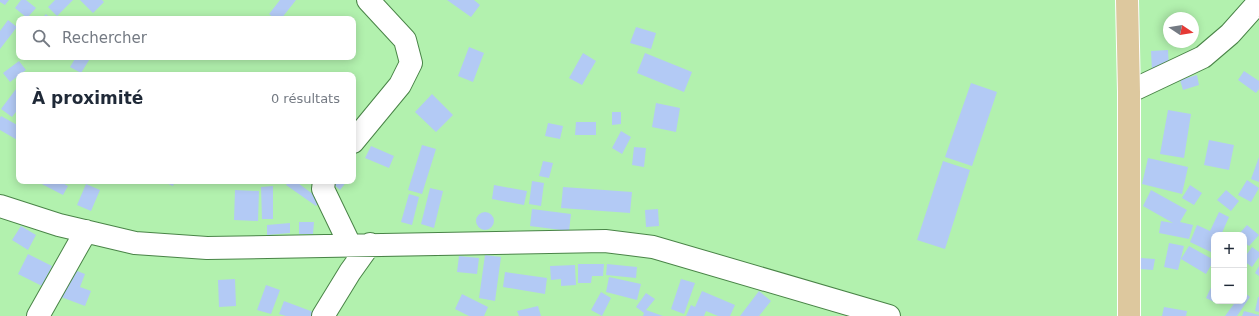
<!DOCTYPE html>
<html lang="fr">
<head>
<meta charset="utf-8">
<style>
	:root { --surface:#fff; --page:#f6f6f7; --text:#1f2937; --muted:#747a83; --line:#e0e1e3 }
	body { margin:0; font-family:"DejaVu Sans",sans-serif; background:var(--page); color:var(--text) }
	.controls { position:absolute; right:12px; bottom:12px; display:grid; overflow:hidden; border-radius:8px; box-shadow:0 2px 10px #0003 }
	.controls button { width:36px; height:36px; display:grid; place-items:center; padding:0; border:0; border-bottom:1px solid var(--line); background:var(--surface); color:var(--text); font:20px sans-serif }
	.compass { position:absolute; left:1163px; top:12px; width:36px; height:36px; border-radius:50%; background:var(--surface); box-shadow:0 2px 10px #0003; rotate:102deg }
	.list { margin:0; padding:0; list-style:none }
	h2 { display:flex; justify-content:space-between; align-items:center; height:52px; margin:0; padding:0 16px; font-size:17px }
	h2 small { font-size:13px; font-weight:400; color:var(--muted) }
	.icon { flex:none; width:22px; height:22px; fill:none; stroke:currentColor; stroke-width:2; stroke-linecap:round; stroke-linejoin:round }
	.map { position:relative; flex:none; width:1259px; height:316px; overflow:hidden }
	.search { position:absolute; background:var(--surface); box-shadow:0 2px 10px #0003; left:16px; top:16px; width:340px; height:44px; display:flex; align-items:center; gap:10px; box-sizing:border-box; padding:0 14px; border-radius:8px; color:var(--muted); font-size:15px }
	.panel { position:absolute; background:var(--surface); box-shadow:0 2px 10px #0003; left:16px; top:72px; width:340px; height:112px; border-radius:8px }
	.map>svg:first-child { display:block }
	.building { fill:#b3caf5 }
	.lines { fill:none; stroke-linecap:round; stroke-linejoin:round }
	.minor-casing { stroke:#498447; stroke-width:24 }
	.major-casing { stroke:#fff; stroke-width:24 }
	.minor { stroke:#fff; stroke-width:22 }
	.major { stroke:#ddc89e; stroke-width:22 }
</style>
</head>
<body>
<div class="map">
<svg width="1259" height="316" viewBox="0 0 1259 316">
	<rect width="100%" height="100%" fill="#b2f1ae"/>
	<!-- building -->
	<path class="building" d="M0 0H9L5 5 0 2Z
		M21 0H26L36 8 27 18 15 8Z
		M55 0H73L57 16 48 7Z
		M80 0H102L104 2 93 13Z
		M280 0H296L281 19H275L269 14Z
		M447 0H474L480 5 471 17Z
		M46 14 51 19H41Z
		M8 20 17 27 0 49V31Z
		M636 27 656 33 651 49 630 43Z
		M469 47 484 53 473 82 458 76Z
		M1168 50 1169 69 1152 71 1151 51Z
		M583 53 596 61 582 85 569 78Z
		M645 53 692 72 684 92 637 73Z
		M76 57H91L81 73 70 67Z
		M19 61 26 70 10 82 3 73Z
		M1244 71 1259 81V89L1256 93 1238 80Z
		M1197 75 1199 85 1183 90 1180 80Z
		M971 83 997 92 972 166 945 157Z
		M19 85V108L12 117 1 109Z
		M432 94 453 115 436 132 415 112Z
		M656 103 680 108 676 132 652 127Z
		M1168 110 1191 114 1184 158 1160 154Z
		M612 112H621V124L612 125Z
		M1 116 19 126V141L0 130V118Z
		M576 122H596V135H575Z
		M548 123 563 126 560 139 545 136Z
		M621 131 631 137 622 154 612 148Z
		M1209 140 1234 145 1229 170 1204 165Z
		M422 145 436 149 422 194 408 190Z
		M371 146 394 156 389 168 365 158Z
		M634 147 646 148 644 167 632 165Z
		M1259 157V182L1251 179Z
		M1148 158 1188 167 1182 194 1142 184Z
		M543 161 553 163 549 178 539 176Z
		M943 161 970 170 945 249 917 240Z
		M1247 180 1259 188 1251 202 1238 195Z
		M36 181H59L68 186 63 195Z
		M161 181H175L173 186Z
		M289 181H295L321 200 316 206 286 185Z
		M332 181H347L340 190 331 182Z
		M532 181 544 183 541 206 529 204Z
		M86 184 100 190 91 211 77 205Z
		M494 185 527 191 524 205 492 199Z
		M1190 185 1202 193 1194 205 1182 198Z
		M273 186V219H262L261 187Z
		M563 187 632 192 630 213 561 208Z
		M430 188 443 191 434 228 421 224Z
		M235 190 259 191 258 221 234 220Z
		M1151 190 1187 210 1180 222 1193 225 1189 239 1159 233 1161 221 1173 223 1143 206Z
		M1226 190 1239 201 1231 211 1217 200Z
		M409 194 419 197 412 225 401 222Z
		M532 209 571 214 569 231 530 226Z
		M658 209 659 226 646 227 645 210Z
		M476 221a9 9 0 1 1 18 0a9 9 0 1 1-18 0Z
		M1219 212 1229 217 1221 235H1214L1213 253 1190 242 1197 225 1210 231Z
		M299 222H314L313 234H299Z
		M290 223V233L267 235V225Z
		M1247 225 1259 235 1249 246 1244 242V235H1238Z
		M21 226 36 235 28 250 12 240Z
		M1169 243 1184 246 1178 270 1164 267Z
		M1189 246 1214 260 1206 274 1181 259Z
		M1252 247 1259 252V257L1252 267 1244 261V258Z
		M28 254 52 266 42 286 18 274Z
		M485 255 501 257 495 301 479 298Z
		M459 256 479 258 477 274 457 272Z
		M1141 258 1155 259 1153 270 1140 269Z
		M578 264H604L603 276H592L591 283H578Z
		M607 264 637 267 636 278 606 275Z
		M575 265 576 285 561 286V279L551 280 550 266Z
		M1259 266V276L1255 273Z
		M72 269 85 274 80 287 91 291 85 306 61 297Z
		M505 272 547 278 545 294 503 287Z
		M609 277 641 284 637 300 606 292Z
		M235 279 236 306 219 307 218 280Z
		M681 279 695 283 684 314 671 309Z
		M1214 281V301H1218L1216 303 1206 298Z
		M266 285 280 290 271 314 257 310Z
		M702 291 735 305 730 316H718L706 311 704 316H686L691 305 695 307Z
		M759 291 771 301 759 316H740Z
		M601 292 611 298 602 316 591 310Z
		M1244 292 1250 297 1237 316H1225L1236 301H1244Z
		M646 293 655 299 646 310 663 316H643L644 313 636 307Z
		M462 294 488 307 484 316H469L455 309Z
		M1258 297H1259V312L1255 311Z
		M284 301 316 313 314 316H286L279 314Z
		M538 306 541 316H519L517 311Z
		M1164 307 1187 311 1186 316H1162Z
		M1244 311 1259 315V316H1242Z"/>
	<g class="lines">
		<defs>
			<path id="minor" d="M1129 92 1203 57 1230 34 1255 6 1259 5
				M353 142 400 85 411 63 405 40 368 0
				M324 181 323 189 350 245
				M0 206 59 225 135 243 207 248 605 241 653 247 889 316
				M38 316 86 231
				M323 316 350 272 370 244"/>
			<path id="major" d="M1127 0 1129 92V316"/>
		</defs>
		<!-- minor casing -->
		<use href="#minor" class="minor-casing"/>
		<!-- major casing -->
		<use href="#major" class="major-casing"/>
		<!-- minor -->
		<use href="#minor" class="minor"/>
		<!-- major -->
		<use href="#major" class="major"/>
	</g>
</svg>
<div class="controls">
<button>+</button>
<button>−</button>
</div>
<svg class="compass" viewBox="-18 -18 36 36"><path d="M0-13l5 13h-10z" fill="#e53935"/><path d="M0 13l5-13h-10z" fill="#747a83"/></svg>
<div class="search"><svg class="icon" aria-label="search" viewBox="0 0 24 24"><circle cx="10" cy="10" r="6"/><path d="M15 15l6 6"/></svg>Rechercher</div>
<section class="panel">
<h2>À proximité<small>0 résultats</small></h2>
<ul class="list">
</ul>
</section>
</div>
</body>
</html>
